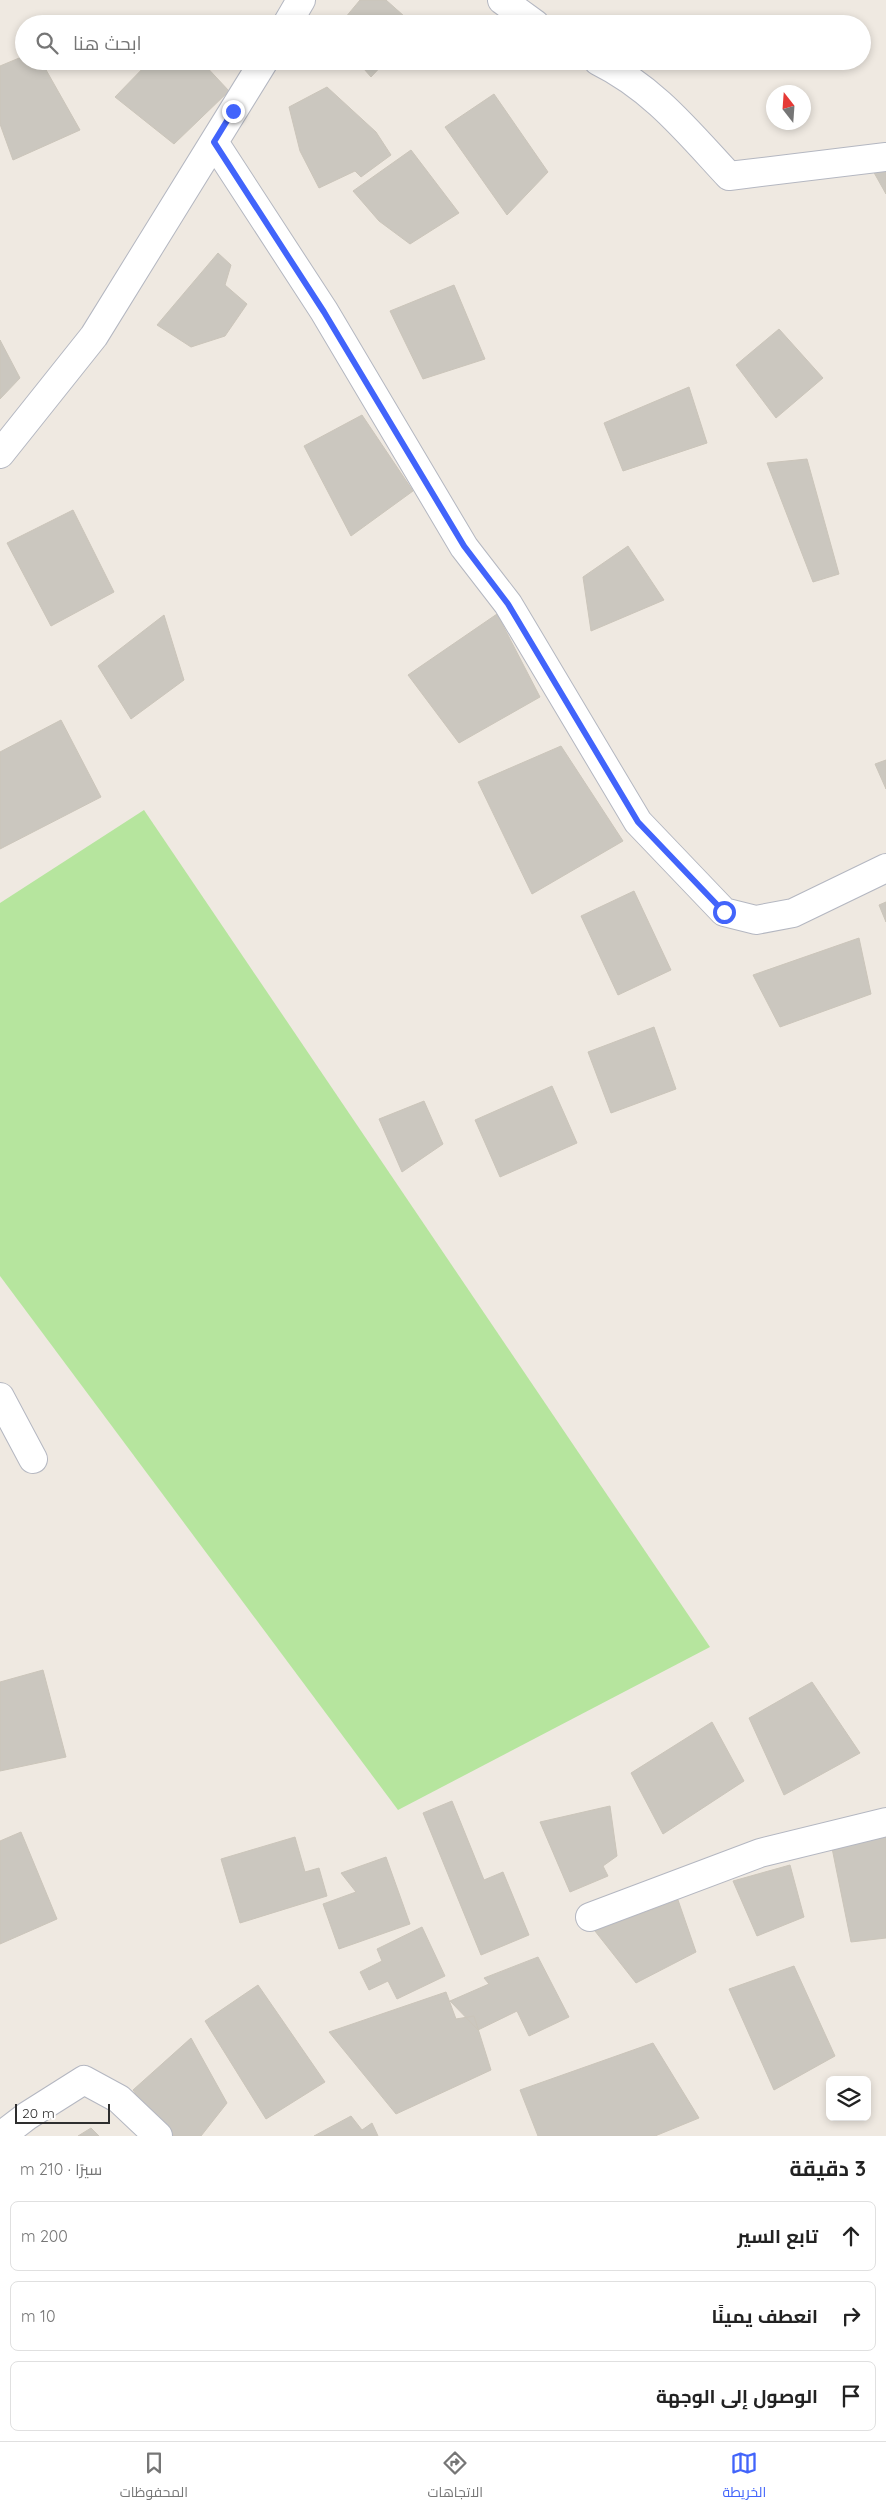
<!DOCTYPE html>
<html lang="ar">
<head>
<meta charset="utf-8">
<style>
	:root { --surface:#fff; --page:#f2f2f2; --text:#222; --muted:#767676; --line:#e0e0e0; --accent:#4264fb }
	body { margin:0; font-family:Quicksand,Cairo,sans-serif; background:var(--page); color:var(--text); direction:rtl }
	.controls { position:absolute; right:15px; bottom:15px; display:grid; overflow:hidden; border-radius:8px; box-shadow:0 2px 8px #0003 }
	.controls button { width:45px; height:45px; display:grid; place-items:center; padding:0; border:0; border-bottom:1px solid var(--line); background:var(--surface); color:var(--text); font:25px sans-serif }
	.compass { position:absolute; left:766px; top:85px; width:45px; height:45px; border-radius:50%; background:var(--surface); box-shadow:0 2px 8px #0003; rotate:343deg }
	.scale { position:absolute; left:15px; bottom:12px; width:95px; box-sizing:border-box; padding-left:5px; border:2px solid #2e2e2e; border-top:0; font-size:14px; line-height:18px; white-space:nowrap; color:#2e2e2e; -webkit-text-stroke:4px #fff; paint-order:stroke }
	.stop { position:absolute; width:15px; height:15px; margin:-11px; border:4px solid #4264fb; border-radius:50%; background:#fff }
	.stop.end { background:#4264fb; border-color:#fff; box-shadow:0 1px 5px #0008 }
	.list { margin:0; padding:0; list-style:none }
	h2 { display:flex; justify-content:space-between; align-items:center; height:65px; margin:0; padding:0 20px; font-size:21px }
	h2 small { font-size:16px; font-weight:400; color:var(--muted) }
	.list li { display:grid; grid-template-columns:32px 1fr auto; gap:15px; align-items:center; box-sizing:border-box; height:70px; margin:0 10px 10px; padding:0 10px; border:1px solid var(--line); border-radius:8px }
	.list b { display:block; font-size:19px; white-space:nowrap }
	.list em { font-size:16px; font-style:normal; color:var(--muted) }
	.icon { flex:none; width:28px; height:28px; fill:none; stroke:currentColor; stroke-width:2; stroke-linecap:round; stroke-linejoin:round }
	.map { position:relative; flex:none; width:886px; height:2136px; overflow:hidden; direction:ltr }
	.search { position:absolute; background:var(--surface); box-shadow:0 2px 8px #0003; left:15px; right:15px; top:15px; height:55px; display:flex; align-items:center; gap:12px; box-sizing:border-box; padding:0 18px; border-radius:28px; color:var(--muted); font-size:19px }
	.sheet { height:305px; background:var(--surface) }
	nav { display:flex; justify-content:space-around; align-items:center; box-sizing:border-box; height:70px; border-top:1px solid var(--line); background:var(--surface); font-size:14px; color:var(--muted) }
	nav a { display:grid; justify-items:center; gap:2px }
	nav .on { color:var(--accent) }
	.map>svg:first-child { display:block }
	.green { fill:#b6e59e }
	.building { fill:#cbc7bf; stroke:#cbc5ba }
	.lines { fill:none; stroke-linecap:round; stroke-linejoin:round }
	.minor-casing { stroke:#b4b7c1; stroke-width:30 }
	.minor { stroke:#fff; stroke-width:28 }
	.route { stroke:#4264fb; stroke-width:6 }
</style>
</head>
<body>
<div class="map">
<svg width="886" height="2136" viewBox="0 0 886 2136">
	<rect width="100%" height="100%" fill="#efe9e1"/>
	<!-- green -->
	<path class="green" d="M144 810 710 1647 398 1810 0 1276V903Z"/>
	<!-- building -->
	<path class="building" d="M360 0H386L413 24H340Z
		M24 56V61H41L80 130 13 160 0 124V66Z
		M150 61H201L229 91 174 144 115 97Z
		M357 61H386L371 77Z
		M327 87 376 132 391 155 361 177 355 171 319 188 300 151 289 107Z
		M494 94 548 172 507 215 445 127Z
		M411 150 459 213 410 244 379 221 353 191Z
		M886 161V194L872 169Z
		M218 253 231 265 225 285 247 304 225 336 191 347 157 325Z
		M454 285 485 359 423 379 390 311Z
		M779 329 823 378 776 418 736 365Z
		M0 340 20 378 0 399Z
		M689 387 707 443 623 471 604 423Z
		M362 415 413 491 351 536 304 446Z
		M807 459 839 574 813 582 767 463Z
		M73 510 114 592 51 626 7 543Z
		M628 546 664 600 591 631 583 577Z
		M497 614 540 697 459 743 408 675Z
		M164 615 184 680 131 719 98 666Z
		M61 720 101 797 0 849V752Z
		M561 746 623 841 532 894 478 782Z
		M886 760V789L875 764Z
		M634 891 671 970 618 995 581 916Z
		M886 902V922L879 905Z
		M859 938 871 994 780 1027 753 975Z
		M654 1027 676 1089 611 1113 588 1052Z
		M552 1086 577 1143 500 1177 475 1120Z
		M424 1101 443 1144 402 1172 379 1119Z
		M43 1670 66 1757 0 1771V1682Z
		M812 1682 860 1753 784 1795 749 1718Z
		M712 1722 744 1781 663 1834 631 1773Z
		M452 1801 484 1880 503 1872 529 1935 481 1955 423 1813Z
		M610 1806 617 1856 603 1866 608 1876 570 1892 540 1822Z
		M21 1832 57 1919 0 1944V1841Z
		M886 1836V1938L851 1942 832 1848Z
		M295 1837 305 1872 319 1868 327 1896 240 1923 221 1859Z
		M386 1857 410 1924 339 1949 323 1904 356 1892 341 1873Z
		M790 1865 804 1917 757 1936 733 1881Z
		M678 1900 696 1952 636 1983 595 1931Z
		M422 1927 445 1976 397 1999 388 1981 369 1990 360 1972 382 1961 377 1949Z
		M538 1957 569 2017 529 2036 517 2011 478 2030 450 2001 489 1984 484 1978Z
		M794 1966 835 2056 774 2090 729 1989Z
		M258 1985 325 2082 266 2119 205 2021Z
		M446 1992 456 2019 474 2016 491 2070 396 2114 329 2032Z
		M191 2038 227 2103 201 2136H166L133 2090Z
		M653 2043 699 2118 655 2136H538L520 2090Z
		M351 2116 362 2130 372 2123 378 2136H314Z
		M91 2128 99 2136H78Z"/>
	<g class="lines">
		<defs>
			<path id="minor" d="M502 0 535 24
				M287 24 301 0
				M598 61C653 88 688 132 729 176L886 157
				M214 142 324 311 464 547 508 604 638 822 724 912 756 920 793 913 886 868
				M0 454 94 336 264 61
				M0 1397 33 1459
				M590 1917 760 1853 886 1822
				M1 2136 27 2116 84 2080 119 2099 158 2136"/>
		</defs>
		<!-- minor casing -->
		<use href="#minor" class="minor-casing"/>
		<!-- minor -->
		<use href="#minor" class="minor"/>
	</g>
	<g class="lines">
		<!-- route -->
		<path class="route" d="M233 111 214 142 324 312 464 546 508 604 638 822 724 912"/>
	</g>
</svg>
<div class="controls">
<button><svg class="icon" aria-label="layers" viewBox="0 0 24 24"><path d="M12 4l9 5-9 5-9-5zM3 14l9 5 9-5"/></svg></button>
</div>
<svg class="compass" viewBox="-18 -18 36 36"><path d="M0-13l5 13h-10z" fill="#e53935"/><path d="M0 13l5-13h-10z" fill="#767676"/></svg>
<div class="scale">20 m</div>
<div class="stop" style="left:724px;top:912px"></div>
<div class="stop end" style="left:233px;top:111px"></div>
<div class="search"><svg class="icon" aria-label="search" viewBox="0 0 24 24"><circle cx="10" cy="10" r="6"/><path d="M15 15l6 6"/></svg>ابحث هنا</div>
</div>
<section class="sheet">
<h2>3 دقيقة<small>سيرًا · 210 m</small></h2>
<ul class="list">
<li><svg class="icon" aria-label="ahead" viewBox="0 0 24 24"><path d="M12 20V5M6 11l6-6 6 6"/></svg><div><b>تابع السير</b></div><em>200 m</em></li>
<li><svg class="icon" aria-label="right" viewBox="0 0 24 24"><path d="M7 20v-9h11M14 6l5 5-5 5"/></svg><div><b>انعطف يمينًا</b></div><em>10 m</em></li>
<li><svg class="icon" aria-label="arrive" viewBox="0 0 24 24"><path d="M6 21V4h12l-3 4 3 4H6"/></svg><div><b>الوصول إلى الوجهة</b></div></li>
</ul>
</section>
<nav>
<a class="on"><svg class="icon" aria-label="map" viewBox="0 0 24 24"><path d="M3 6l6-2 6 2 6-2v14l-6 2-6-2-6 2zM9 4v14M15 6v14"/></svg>الخريطة</a>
<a><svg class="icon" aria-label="directions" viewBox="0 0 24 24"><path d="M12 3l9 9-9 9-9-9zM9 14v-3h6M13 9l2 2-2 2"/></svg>الاتجاهات</a>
<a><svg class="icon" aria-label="saved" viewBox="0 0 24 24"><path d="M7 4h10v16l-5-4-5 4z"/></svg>المحفوظات</a>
</nav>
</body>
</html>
